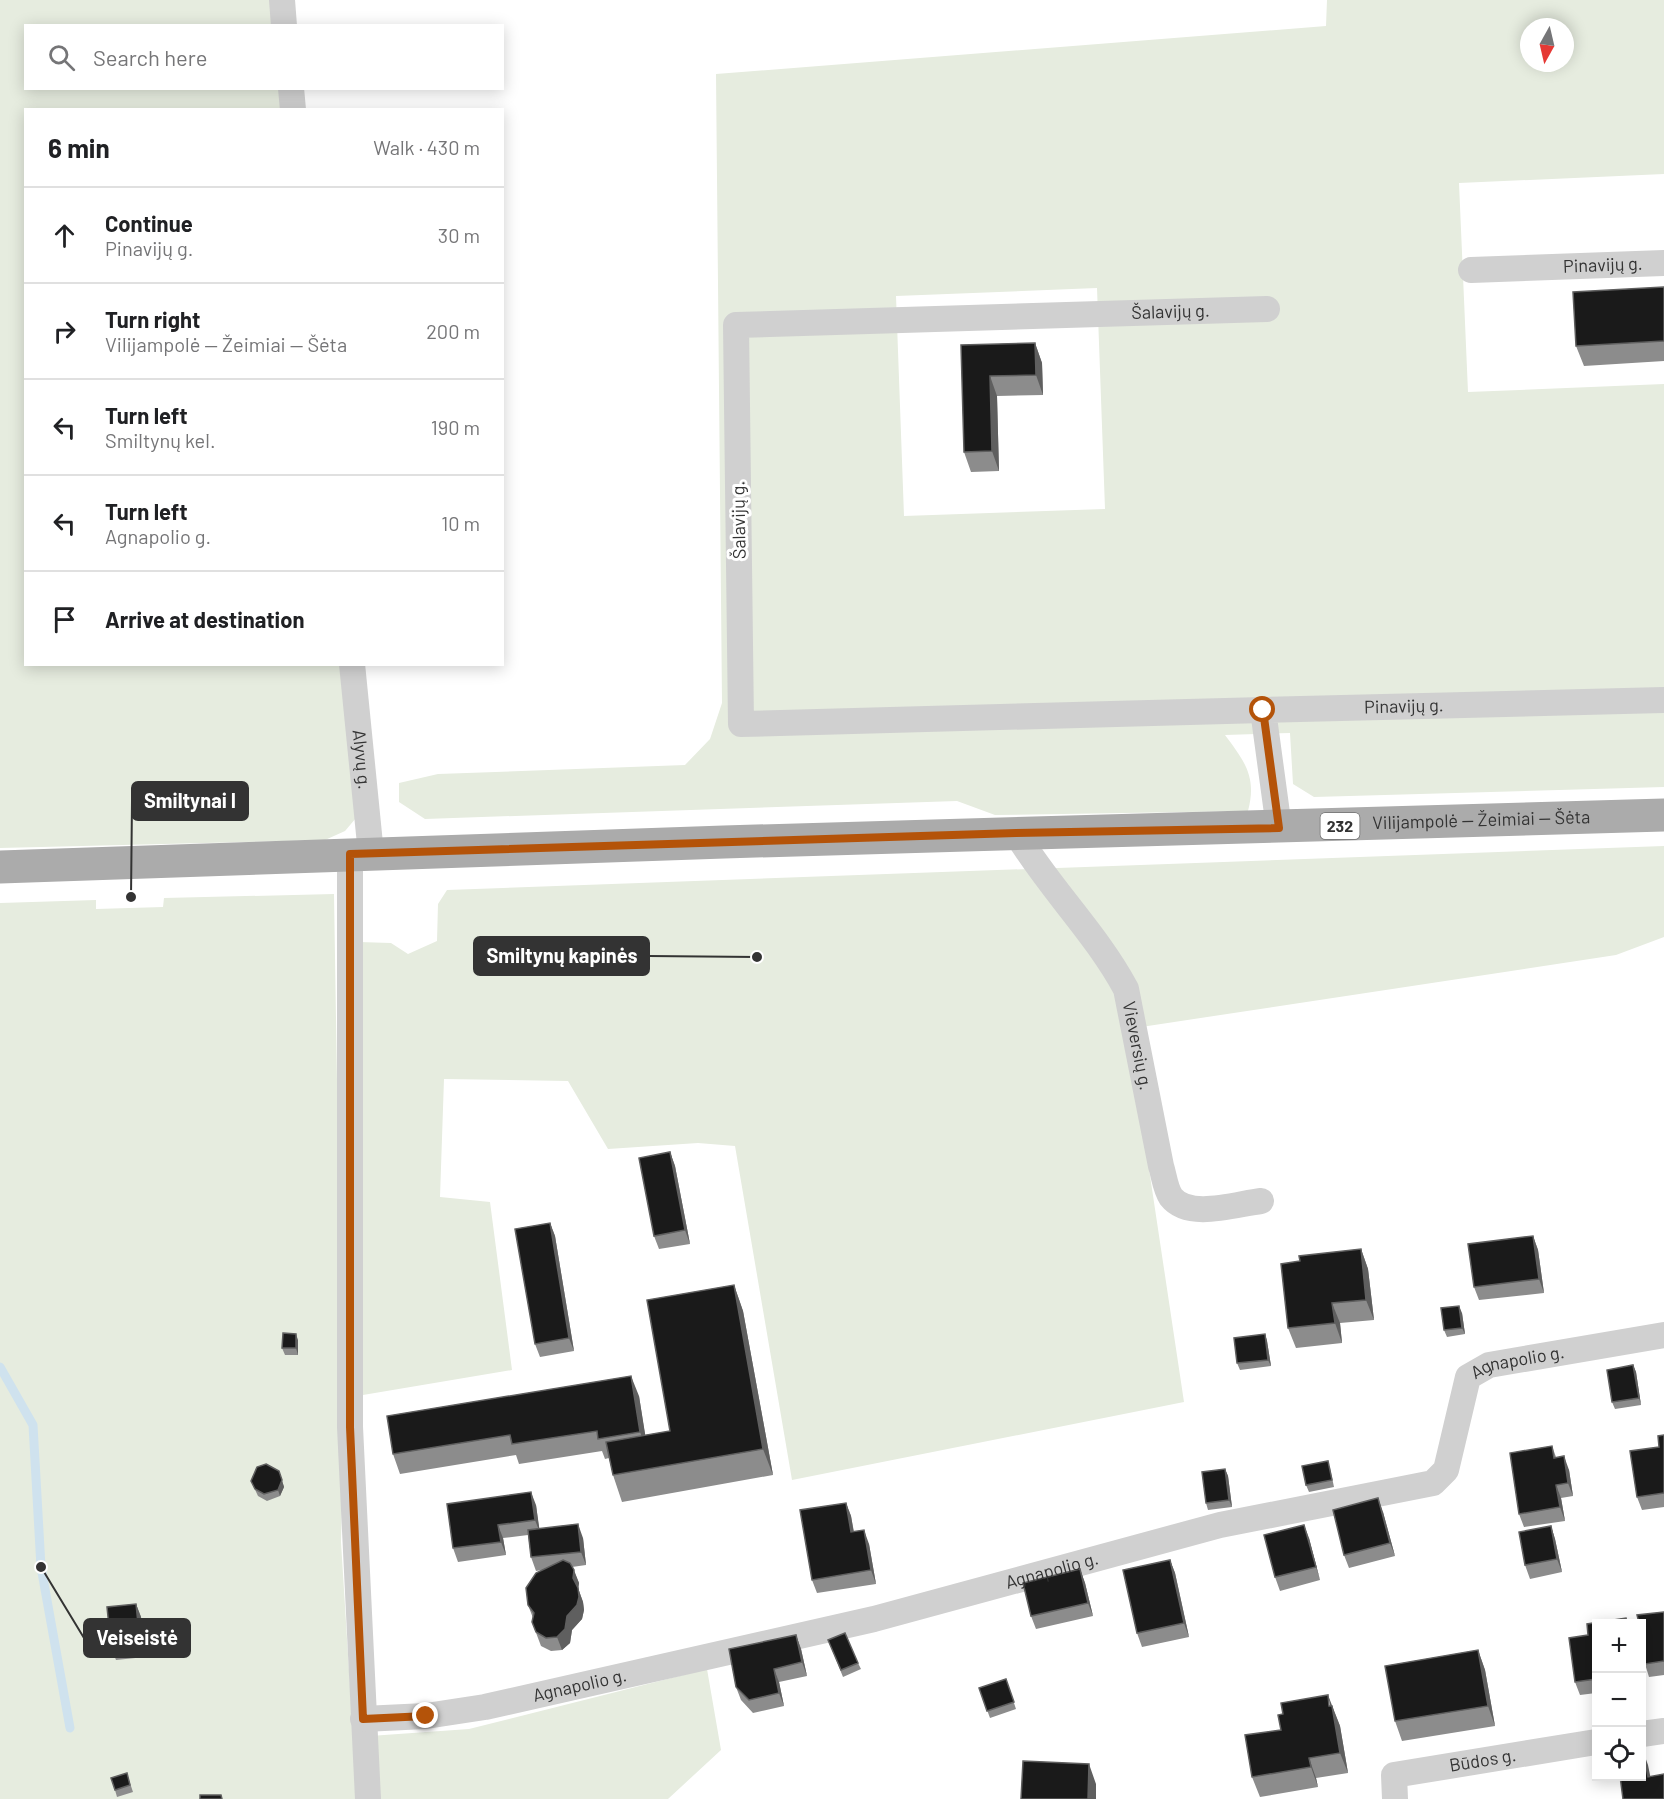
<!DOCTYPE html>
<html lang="en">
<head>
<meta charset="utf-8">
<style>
	:root { --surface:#fff; --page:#f6f6f6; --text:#202124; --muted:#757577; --line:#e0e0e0 }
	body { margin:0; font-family:Barlow,sans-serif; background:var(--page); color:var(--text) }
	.controls { position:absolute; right:18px; bottom:18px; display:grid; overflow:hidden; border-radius:0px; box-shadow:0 3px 15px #0003 }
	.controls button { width:54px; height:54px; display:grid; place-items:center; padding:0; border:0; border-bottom:2px solid var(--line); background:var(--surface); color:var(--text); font:30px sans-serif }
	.compass { position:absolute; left:1520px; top:18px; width:54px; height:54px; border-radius:50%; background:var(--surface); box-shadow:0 3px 15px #0003; rotate:188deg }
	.stop { position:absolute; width:18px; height:18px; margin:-14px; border:4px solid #b45309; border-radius:50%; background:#fff }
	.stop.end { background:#b45309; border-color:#fff; box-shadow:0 2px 6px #0008 }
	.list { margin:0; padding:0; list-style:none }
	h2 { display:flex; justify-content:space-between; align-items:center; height:78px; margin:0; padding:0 24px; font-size:26px }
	h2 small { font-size:20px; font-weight:400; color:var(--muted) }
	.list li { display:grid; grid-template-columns:39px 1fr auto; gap:18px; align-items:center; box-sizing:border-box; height:96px; padding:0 24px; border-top:2px solid var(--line) }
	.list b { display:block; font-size:22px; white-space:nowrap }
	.list p { margin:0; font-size:20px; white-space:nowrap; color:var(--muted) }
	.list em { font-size:20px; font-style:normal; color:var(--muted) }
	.icon { flex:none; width:33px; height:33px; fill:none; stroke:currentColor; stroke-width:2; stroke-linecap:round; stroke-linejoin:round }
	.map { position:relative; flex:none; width:1664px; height:1799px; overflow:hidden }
	.search { position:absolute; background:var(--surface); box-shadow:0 3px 15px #0003; left:24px; top:24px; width:480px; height:66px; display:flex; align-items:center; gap:15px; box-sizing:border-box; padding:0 21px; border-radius:0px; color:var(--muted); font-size:22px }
	.panel { position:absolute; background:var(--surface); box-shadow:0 3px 15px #0003; left:24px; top:108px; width:480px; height:558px; border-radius:0px }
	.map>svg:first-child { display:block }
	.green { fill:#e6ecdf; fill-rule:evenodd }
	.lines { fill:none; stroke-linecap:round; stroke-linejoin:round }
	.stream { stroke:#cfe2ee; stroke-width:9 }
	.minor { stroke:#d0d0d0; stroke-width:26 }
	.primary { stroke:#ababab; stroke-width:33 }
	.wall { fill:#8c8c8c }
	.shaded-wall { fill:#5f5f5f }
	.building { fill:#1a1a1a; stroke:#5f5f5f; stroke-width:1.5 }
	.route { stroke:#b45309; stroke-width:8 }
	.labels { text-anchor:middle; stroke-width:6; stroke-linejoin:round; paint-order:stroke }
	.shield { fill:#fff; stroke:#707070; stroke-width:1.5 }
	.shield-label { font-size:16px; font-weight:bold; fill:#333 }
	.street-label { font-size:18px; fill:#333; stroke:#fff }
	.leader { fill:none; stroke:#333; stroke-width:2 }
	.callout-dot { fill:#333; stroke:#fff; stroke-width:2 }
	.callout { fill:#333; stroke:#333; stroke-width:2 }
	.callout-label { font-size:20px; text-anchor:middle; font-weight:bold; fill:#fff }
</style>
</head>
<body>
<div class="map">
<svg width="1664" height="1799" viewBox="0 0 1664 1799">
	<rect width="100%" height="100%" fill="#fff"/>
	<!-- green -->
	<path class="green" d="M0 0H270L273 25 26 26V88L279 89 282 109 26 110V664L342 665 356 818 345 831 325 840 0 848Z
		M1327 0H1664V174L1459 183 1468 392 1664 384V787L1314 797 1293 784 1290 733 1225 735C1245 762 1257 777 1248 811L995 815 957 801 425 819 399 802V783L438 774 685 765 710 739 722 703 716 74 1326 26ZM1529 27H1565V63H1529ZM1097 288 1105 509 904 516 896 296Z
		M1664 846V937L1616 955 1128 1029 1184 1402 792 1480 735 1146 698 1143 608 1149 568 1081 444 1079 440 1197 490 1202 512 1370 357 1396 359 942 391 943 408 954 437 941 438 904 447 890Z
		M334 894 343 1453 341 1542 357 1799H0V903L96 900V909L163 907 164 898Z
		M707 1669 721 1750 668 1799H375L370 1736 469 1729Z"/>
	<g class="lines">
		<!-- stream -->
		<path class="stream" d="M0 1367 33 1425 41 1567 70 1728"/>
		<!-- minor -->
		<g class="minor">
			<path d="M282 0 284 26"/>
			<path d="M291 88 293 110"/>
			<path id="s1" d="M1471 270 1664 263"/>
			<path id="s2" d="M352 664 371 854"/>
			<path id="s3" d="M1263 710 741 724 736 325 1267 309"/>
			<path id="s4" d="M1279 828 1263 710 1664 700"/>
			<path id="s5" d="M1016 833C1049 888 1096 933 1126 989L1161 1166C1164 1175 1165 1188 1171 1197 1189 1220 1236 1204 1261 1201"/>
			<path d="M350 854V1427L368 1799"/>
			<path id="s6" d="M363 1719 426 1716 485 1707 874 1619 1220 1525 1433 1483 1446 1470 1468 1377 1489 1365 1664 1335"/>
			<path d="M1642 1734 1664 1731"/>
			<path id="s7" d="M1395 1799 1394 1775 1596 1742"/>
		</g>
		<!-- primary -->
		<path class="primary" id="s8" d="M0 867 724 842 1664 815"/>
	</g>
	<!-- wall -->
	<path class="wall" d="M1664 287V361L1584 366 1576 346Z
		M1035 343 1042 363 1043 395 997 396 999 471 971 472 964 452 961 345Z
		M670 1152 675 1166 690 1244 659 1249 654 1236Z
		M550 1223 555 1236 574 1351 540 1357 535 1344Z
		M1533 1236 1538 1250 1544 1293 1479 1300 1474 1287Z
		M1361 1249 1368 1269 1374 1320 1340 1323 1342 1343 1296 1348 1288 1328 1300 1261Z
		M734 1285 743 1311 773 1475 622 1502 613 1475 609 1458 605 1459 602 1451 519 1464 516 1455 400 1474 393 1454 639 1396 645 1435 670 1431Z
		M1462 1313 1465 1334 1447 1337 1444 1330Z
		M1265 1334 1267 1341 1271 1366 1240 1370 1237 1363Z
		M298 1340V1355H285L282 1348Z
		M1633 1365 1636 1372 1641 1405 1615 1409 1612 1402Z
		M1664 1435V1507L1642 1510 1637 1497Z
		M1552 1446 1556 1457 1569 1470 1573 1496 1561 1498 1565 1521 1524 1527 1519 1514Z
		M1330 1468 1334 1487 1309 1492 1306 1485Z
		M1225 1469 1228 1476 1232 1507 1208 1510 1206 1503Z
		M279 1471 284 1487 280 1496 267 1501 258 1496 251 1481Z
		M846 1503 851 1516 854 1532 869 1544 876 1584 817 1593 812 1580Z
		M536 1505 539 1529 583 1538 586 1565 572 1567 579 1583 578 1588 583 1602 584 1610 582 1619 572 1630 570 1643 562 1650 551 1651 541 1646 532 1622 533 1618 528 1605 542 1570 536 1571 531 1557 528 1535 503 1538 506 1555 458 1562 453 1548Z
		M1383 1512 1395 1556 1349 1568 1344 1555Z
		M1551 1526 1555 1539 1562 1572 1530 1579 1525 1565Z
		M1309 1538 1320 1580 1280 1591 1275 1577Z
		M1170 1560 1175 1573 1189 1637 1142 1647 1137 1633Z
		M1080 1569 1085 1583 1093 1616 1036 1629 1031 1616Z
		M136 1604 141 1617 145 1657 116 1660 111 1647Z
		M1664 1612V1675L1649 1677 1645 1664Z
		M1596 1623V1693L1580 1695 1575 1682 1588 1635Z
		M796 1635 801 1649 807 1676 779 1682 784 1706 753 1713 741 1700 736 1687Z
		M831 1647 858 1663 861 1669 843 1677Z
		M1478 1650 1485 1670 1495 1726 1402 1741 1395 1721Z
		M1006 1679 1016 1709 990 1718 979 1688Z
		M1332 1706 1340 1726 1348 1773 1316 1778 1318 1787 1260 1797 1252 1777 1281 1730Z
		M129 1780 133 1792 117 1797 115 1790Z"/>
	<!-- shaded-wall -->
	<path class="shaded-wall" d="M1035 343 1042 363 1043 395 1036 375Z
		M990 376 997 396 999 471 992 451Z
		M670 1152 675 1166 690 1244 685 1230Z
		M550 1223 555 1236 574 1351 569 1338Z
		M1533 1236 1538 1250 1544 1293 1539 1279Z
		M1361 1249 1368 1269 1374 1320 1366 1300Z
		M734 1285 743 1311 773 1475 763 1449Z
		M1332 1303 1340 1323 1342 1343 1335 1323Z
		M1459 1306 1462 1313 1465 1334 1462 1328Z
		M296 1334 298 1340V1355L296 1348Z
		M1265 1334 1267 1341 1271 1366 1268 1360Z
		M1633 1365 1636 1372 1641 1405 1639 1398Z
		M631 1376 639 1396 648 1452 640 1432Z
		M1564 1456 1569 1470 1573 1496 1568 1483Z
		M1225 1469 1228 1476 1232 1507 1229 1500Z
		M279 1471 284 1487 280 1496 278 1490Z
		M1556 1485 1561 1498 1565 1521 1560 1507Z
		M531 1492 536 1505 540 1533 535 1520Z
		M1378 1498 1383 1512 1395 1556 1390 1543Z
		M846 1503 851 1516 856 1546 851 1532Z
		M578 1524 583 1538 586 1565 581 1552Z
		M498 1525 503 1538 506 1555 501 1542Z
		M1304 1525 1309 1538 1320 1580 1316 1567Z
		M1551 1526 1555 1539 1562 1572 1557 1559Z
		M864 1530 869 1544 876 1584 871 1570Z
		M1170 1560 1175 1573 1189 1637 1184 1623Z
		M1080 1569 1085 1583 1093 1616 1088 1603Z
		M574 1570 579 1583 578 1591 573 1578Z
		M578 1588 583 1602 584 1610 582 1619 572 1630 570 1643 562 1650 557 1637Z
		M136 1604 141 1617 145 1657 140 1643Z
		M796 1635 801 1649 807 1676 802 1662Z
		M1478 1650 1485 1670 1495 1726 1488 1706Z
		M774 1669 779 1682 784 1706 779 1693Z
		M1328 1695 1340 1726 1348 1773 1340 1753Z
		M1643 1751 1648 1765 1653 1790 1648 1777Z
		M1309 1758 1316 1778 1318 1787 1311 1767Z
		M1089 1764 1096 1784V1799H1088Z"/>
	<!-- building -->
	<path class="building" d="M1664 287V341L1576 346 1573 292Z
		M1035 343 1036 375 990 376 992 451 964 452 961 345Z
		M670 1152 685 1230 654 1236 639 1158Z
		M550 1223 569 1338 535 1344 515 1229Z
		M1533 1236 1539 1279 1474 1287 1468 1244Z
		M1361 1249 1366 1300 1332 1303 1335 1323 1288 1328 1281 1264 1300 1261 1299 1256Z
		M734 1285 763 1449 613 1475 606 1442 670 1431 647 1300Z
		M1459 1306 1462 1328 1444 1330 1441 1308Z
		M283 1333 296 1334V1348H282Z
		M1265 1334 1268 1360 1237 1363 1234 1338Z
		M1633 1365 1639 1398 1612 1402 1607 1370Z
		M631 1376 640 1432 598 1439 597 1431 512 1444 510 1435 393 1454 387 1416Z
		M1664 1435V1493L1637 1497 1630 1451 1659 1447 1658 1436Z
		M1552 1446 1554 1458 1564 1456 1568 1483 1556 1485 1560 1507 1519 1514 1510 1453Z
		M1328 1461 1332 1480 1306 1485 1302 1466Z
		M266 1464 279 1471 282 1480 278 1490 264 1494 255 1489 251 1481 257 1467Z
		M1225 1469 1229 1500 1206 1503 1202 1472Z
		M531 1492 535 1520 498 1525 501 1542 453 1548 447 1504Z
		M1378 1498 1390 1543 1344 1555 1333 1510Z
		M846 1503 851 1532 864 1530 871 1570 812 1580 800 1510Z
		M578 1524 581 1552 531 1557 528 1530Z
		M1304 1525 1316 1567 1275 1577 1264 1535Z
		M1551 1526 1557 1559 1525 1565 1519 1532Z
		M563 1560 570 1563 574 1570 573 1578 578 1588 579 1597 577 1605 567 1616 565 1629 557 1637 546 1638 536 1632 532 1622 534 1613 528 1605 526 1588 536 1573Z
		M1170 1560 1184 1623 1137 1633 1123 1570Z
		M1080 1569 1088 1603 1031 1616 1023 1583Z
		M136 1604 140 1643 111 1647 107 1607Z
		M1664 1612V1661L1645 1664 1641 1643V1623H1639L1637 1615Z
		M1626 1618 1627 1623H1596V1679L1575 1682 1569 1638 1588 1635 1587 1624Z
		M845 1633 858 1663 841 1670 828 1640Z
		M796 1635 802 1662 774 1669 779 1693 749 1700 736 1687 729 1649Z
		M1478 1650 1488 1706 1395 1721 1385 1666Z
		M1006 1679 1014 1702 987 1711 979 1688Z
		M1328 1695 1329 1706H1332L1340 1753 1309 1758 1311 1767 1252 1777 1245 1735 1281 1730 1278 1715 1283 1714 1281 1703Z
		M1643 1751 1648 1777 1664 1774V1799H1623L1620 1776H1641V1752Z
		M1023 1761 1089 1764 1088 1799H1021Z
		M127 1773 130 1785 115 1790 111 1778Z
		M200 1795H221L222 1799H200Z"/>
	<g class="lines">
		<!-- route -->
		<path class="route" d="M426 1716 363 1719 350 1427V854L1016 833 1279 828 1263 710"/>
	</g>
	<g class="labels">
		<!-- shield labels -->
		<rect class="shield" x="1320.5" y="813" width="39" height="26" rx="4.5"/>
		<g class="shield-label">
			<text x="1340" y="832">232</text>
		</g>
		<!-- street labels -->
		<g class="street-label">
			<text dy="6" stroke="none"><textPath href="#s1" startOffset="132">Pinavijų g.</textPath></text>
			<text dy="6" stroke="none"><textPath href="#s3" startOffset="1356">Šalavijų g.</textPath></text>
			<text transform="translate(739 520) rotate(-91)" y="6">Šalavijų g.</text>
			<text dy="6" stroke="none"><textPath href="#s4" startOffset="260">Pinavijų g.</textPath></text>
			<text dy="6" stroke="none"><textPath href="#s2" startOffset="96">Alyvų g.</textPath></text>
			<text dy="6" stroke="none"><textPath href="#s8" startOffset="1482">Vilijampolė — Žeimiai — Šėta</textPath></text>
			<text dy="6" stroke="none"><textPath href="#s5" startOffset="249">Vieversių g.</textPath></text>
			<text dy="6" stroke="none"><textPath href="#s6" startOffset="1264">Agnapolio g.</textPath></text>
			<text dy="6" stroke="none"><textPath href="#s6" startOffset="706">Agnapolio g.</textPath></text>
			<text dy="6" stroke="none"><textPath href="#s6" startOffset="220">Agnapolio g.</textPath></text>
			<text dy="6" stroke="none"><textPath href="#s7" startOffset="114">Būdos g.</textPath></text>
		</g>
	</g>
	<!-- callouts -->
	<path class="leader" d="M131 897L132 801M757 957L649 956M41 1567L84 1638"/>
	<g class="callout-dot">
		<circle cx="131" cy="897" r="6"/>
		<circle cx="757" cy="957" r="6"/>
		<circle cx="41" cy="1567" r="6"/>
	</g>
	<g class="callout">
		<rect x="132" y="782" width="116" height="38" rx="6"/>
		<rect x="474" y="937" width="175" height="38" rx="6"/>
		<rect x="84" y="1619" width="106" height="38" rx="6"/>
	</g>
	<g class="callout-label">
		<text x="190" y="808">Smiltynai I</text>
		<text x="562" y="963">Smiltynų kapinės</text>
		<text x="137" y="1645">Veiseistė</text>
	</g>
</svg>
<div class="controls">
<button>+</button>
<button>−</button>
<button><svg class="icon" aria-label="locate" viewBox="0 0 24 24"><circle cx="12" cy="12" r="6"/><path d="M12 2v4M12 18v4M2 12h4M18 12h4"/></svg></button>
</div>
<svg class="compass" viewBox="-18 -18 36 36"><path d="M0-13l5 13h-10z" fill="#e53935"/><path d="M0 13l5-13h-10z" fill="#757577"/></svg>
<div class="stop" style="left:1263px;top:710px"></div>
<div class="stop end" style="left:426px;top:1716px"></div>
<div class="search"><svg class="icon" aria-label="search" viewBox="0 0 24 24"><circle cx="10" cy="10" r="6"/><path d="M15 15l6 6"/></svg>Search here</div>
<section class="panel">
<h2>6 min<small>Walk · 430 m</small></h2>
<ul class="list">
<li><svg class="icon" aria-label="ahead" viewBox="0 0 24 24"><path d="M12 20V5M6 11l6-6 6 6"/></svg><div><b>Continue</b><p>Pinavijų g.</p></div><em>30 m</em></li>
<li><svg class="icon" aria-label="right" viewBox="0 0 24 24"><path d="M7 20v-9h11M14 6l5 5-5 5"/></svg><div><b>Turn right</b><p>Vilijampolė — Žeimiai — Šėta</p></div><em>200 m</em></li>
<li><svg class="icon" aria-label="left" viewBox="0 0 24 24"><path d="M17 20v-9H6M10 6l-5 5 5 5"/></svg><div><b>Turn left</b><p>Smiltynų kel.</p></div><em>190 m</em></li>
<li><svg class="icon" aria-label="left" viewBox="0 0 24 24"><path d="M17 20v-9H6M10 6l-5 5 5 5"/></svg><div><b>Turn left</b><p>Agnapolio g.</p></div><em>10 m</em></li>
<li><svg class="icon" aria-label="arrive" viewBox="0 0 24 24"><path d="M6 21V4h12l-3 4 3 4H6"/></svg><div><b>Arrive at destination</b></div></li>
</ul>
</section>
</div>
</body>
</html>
